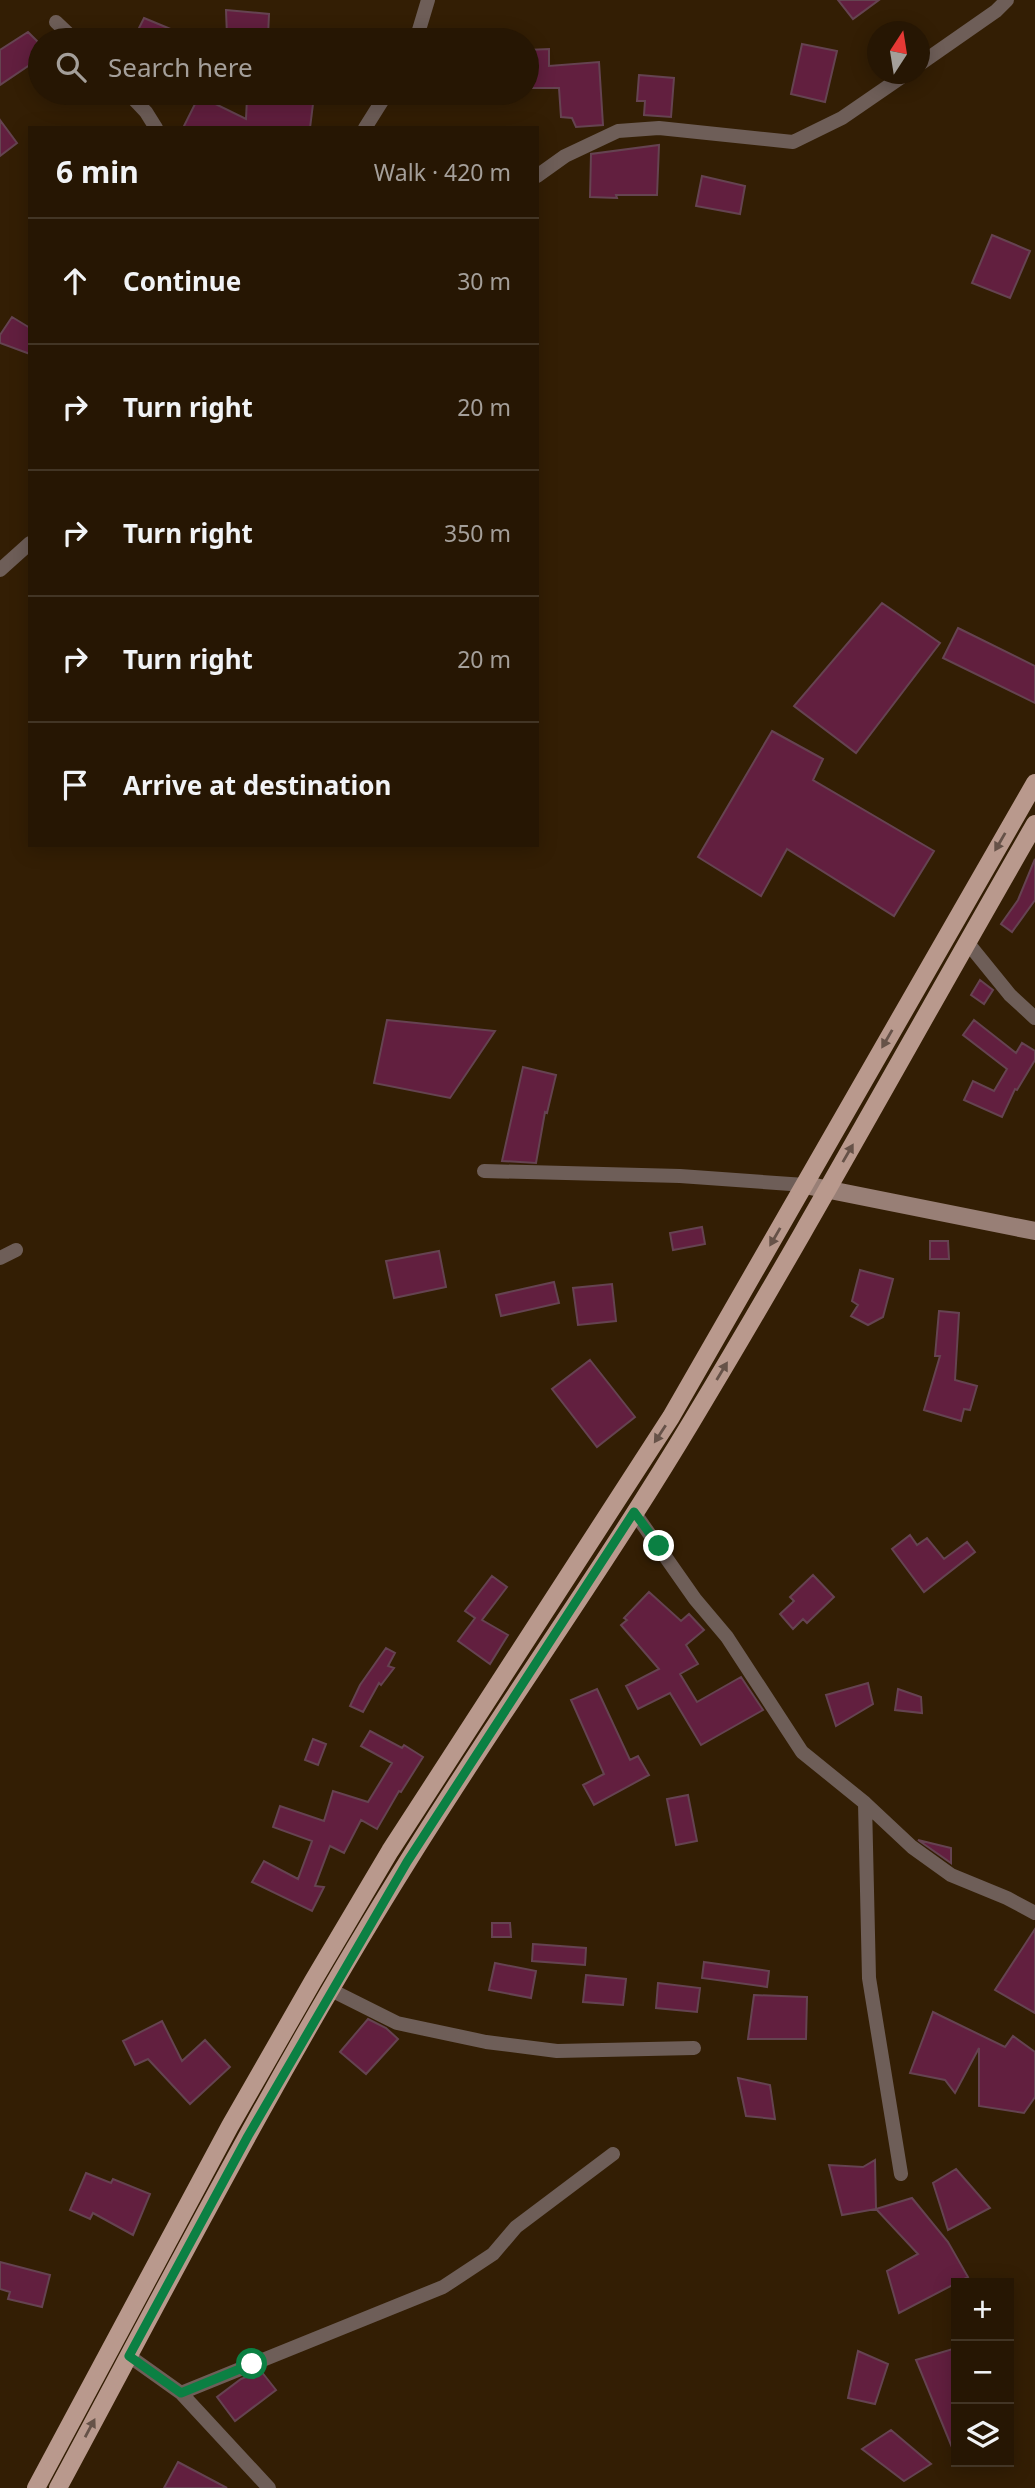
<!DOCTYPE html>
<html lang="en">
<head>
<meta charset="utf-8">
<style>
	:root { --surface:#261603; --page:#2e1f0d; --text:#f1f3f6; --muted:#a49f9a; --line:#423525 }
	body { margin:0; font-family:"Noto Sans",sans-serif; background:var(--page); color:var(--text) }
	.controls { position:absolute; right:21px; bottom:21px; display:grid; overflow:hidden; border-radius:0px; box-shadow:0 4px 18px #0003 }
	.controls button { width:63px; height:63px; display:grid; place-items:center; padding:0; border:0; border-bottom:2px solid var(--line); background:var(--surface); color:var(--text); font:35px sans-serif }
	.compass { position:absolute; left:867px; top:21px; width:63px; height:63px; border-radius:50%; background:var(--surface); box-shadow:0 4px 18px #0003; rotate:12deg }
	.stop { position:absolute; width:21px; height:21px; margin:-16px; border:5px solid #0b8043; border-radius:50%; background:#fff }
	.stop.end { background:#0b8043; border-color:#fff; box-shadow:0 2px 7px #0008 }
	.list { margin:0; padding:0; list-style:none }
	h2 { display:flex; justify-content:space-between; align-items:center; height:91px; margin:0; padding:0 28px; font-size:30px }
	h2 small { font-size:23px; font-weight:400; color:var(--muted) }
	.list li { display:grid; grid-template-columns:46px 1fr auto; gap:21px; align-items:center; box-sizing:border-box; height:126px; padding:0 28px; border-top:2px solid var(--line) }
	.list b { display:block; font-size:26px; white-space:nowrap }
	.list em { font-size:23px; font-style:normal; color:var(--muted) }
	.icon { flex:none; width:38px; height:38px; fill:none; stroke:currentColor; stroke-width:2; stroke-linecap:round; stroke-linejoin:round }
	.map { position:relative; flex:none; width:1035px; height:2488px; overflow:hidden }
	.search { position:absolute; background:var(--surface); box-shadow:0 4px 18px #0003; left:28px; top:28px; width:511px; height:77px; display:flex; align-items:center; gap:18px; box-sizing:border-box; padding:0 24px; border-radius:38px; color:var(--muted); font-size:26px }
	.panel { position:absolute; background:var(--surface); box-shadow:0 4px 18px #0003; left:28px; top:126px; width:511px; height:721px; border-radius:0px }
	.map>svg:first-child { display:block }
	.building { fill:#621f3f; stroke:#654351; stroke-width:2 }
	.lines { fill:none; stroke-linecap:round; stroke-linejoin:round }
	.street { stroke:#6e5e58; stroke-width:14 }
	.secondary { stroke:#987f76; stroke-width:18 }
	.primary { stroke:#b9998d; stroke-width:18 }
	.oneway { fill:#665248 }
	.route { stroke:#0b8043; stroke-width:9 }
</style>
</head>
<body>
<div class="map">
<svg width="1035" height="2488" viewBox="0 0 1035 2488">
	<rect width="100%" height="100%" fill="#331e04"/>
	<!-- building -->
	<path class="building" d="M838 0H879L853 19Z
		M226 10 269 14 268 36H227Z
		M144 18 197 40H133Z
		M28 32 40 44V58L0 85V50Z
		M802 44 837 51 825 102 791 94Z
		M549 49V66L599 62 603 125 576 127 572 118 561 117 559 88H527V50Z
		M639 75 674 78 671 117 644 115 645 101H637Z
		M199 96 246 119 247 98 313 104 310 128H183Z
		M0 120 17 143 0 156Z
		M659 145 657 195H616L617 198 590 197 591 154Z
		M702 176 745 186 740 214 696 206Z
		M992 235 1030 251 1010 298 972 283Z
		M12 317 30 328V354L0 343V335Z
		M882 603 940 643 856 753 794 706Z
		M958 628 1035 666V703L943 658Z
		M772 731 823 759 813 780 934 851 894 916 787 849 761 896 698 857Z
		M1035 859V900L1012 932 1001 924 1018 900Z
		M980 980 993 990 984 1004 971 995Z
		M387 1020 495 1031 450 1098 374 1083Z
		M974 1020 1016 1053 1022 1043 1035 1051V1060L1017 1090 1015 1089 1002 1117 964 1100 973 1081 994 1091 1007 1069 963 1035Z
		M523 1067 556 1075 547 1113 545 1112 536 1163 502 1161Z
		M702 1227 705 1244 673 1250 670 1233Z
		M930 1241H948L949 1259H930Z
		M439 1251 446 1287 394 1298 386 1261Z
		M860 1270 893 1279 883 1317 868 1325 851 1316 858 1305 852 1301Z
		M554 1282 559 1303 501 1316 496 1295Z
		M612 1284 616 1321 578 1325 573 1288Z
		M939 1311 959 1313 955 1380 977 1386 970 1410 964 1409 961 1421 924 1410 940 1356H935Z
		M590 1360 635 1417 597 1447 552 1389Z
		M910 1535 917 1545 927 1538 944 1559 967 1542 975 1552 924 1592 892 1549Z
		M813 1575 834 1597 807 1623 803 1619 793 1629 780 1614 794 1601 790 1597Z
		M492 1576 507 1587 482 1620 508 1635 490 1664 458 1641 475 1618 465 1611Z
		M649 1592 681 1621 689 1614 704 1630 686 1645 698 1664 680 1674 697 1702 741 1677 763 1710 701 1745 670 1693 638 1709 626 1686 659 1669 621 1625 627 1620 624 1618Z
		M386 1648 395 1653 388 1666 394 1668 381 1685 379 1683 363 1712 350 1706 360 1685Z
		M868 1683 873 1704 836 1726 826 1695Z
		M597 1689 630 1760 638 1756 649 1775 594 1805 583 1785 604 1774 571 1700Z
		M898 1689 921 1697 922 1713 895 1710Z
		M370 1731 402 1748 404 1745 423 1757 401 1792 399 1791 377 1829 361 1820 344 1853 330 1846 315 1886 324 1887 312 1911 252 1882 264 1861 298 1879 312 1841 273 1827 280 1806 324 1821 333 1791 368 1802 392 1763 361 1746Z
		M313 1739 326 1744 318 1765 305 1760Z
		M688 1795 697 1841 676 1845 667 1799Z
		M918 1840 951 1848V1863Z
		M492 1923H510L511 1937H492Z
		M1035 1929V2013L995 1990Z
		M533 1944 586 1948 585 1965 532 1961Z
		M704 1962 769 1971 767 1987 702 1978Z
		M495 1963 536 1971 531 1998 489 1990Z
		M586 1975 626 1979 623 2005 583 2002Z
		M658 1983 700 1988 697 2012 656 2008Z
		M754 1995 807 1997 806 2039H748Z
		M933 2012 1005 2047 1013 2036 1035 2052V2097L1024 2113 979 2106V2048L955 2093 945 2080 910 2073Z
		M368 2019 386 2028 398 2039 366 2074 340 2052Z
		M162 2021 182 2061 205 2040 230 2067 190 2104 148 2059 135 2065 123 2041Z
		M738 2078 770 2085 775 2119 746 2116Z
		M875 2160 876 2209 842 2215 829 2165 863 2167Z
		M956 2169 990 2208 948 2230 933 2183Z
		M86 2173 111 2183 113 2179 150 2194 133 2235 93 2213 90 2219 70 2210Z
		M912 2198 948 2242 968 2277 899 2313 887 2271 918 2254 876 2209Z
		M0 2262 50 2275 42 2307 8 2299 10 2292 0 2289Z
		M956 2348V2457L916 2360Z
		M858 2351 888 2364 875 2404 848 2398Z
		M261 2371 276 2390 235 2421 217 2397 241 2379Z
		M891 2430 931 2464 904 2481 862 2449Z
		M178 2462 227 2488H164Z"/>
	<g class="lines">
		<!-- street -->
		<path class="street" d="M56 22 75 40
			M416 40 428 0
			M920 64 996 11 1007 0
			M128 93 146 112 156 128
			M365 128 387 93
			M537 176 565 156 618 131 659 128 793 142 842 118 906 74
			M0 570 30 543
			M967 942 1010 995 1035 1018
			M484 1171 680 1176 805 1185
			M0 1258 16 1250
			M634 1512 695 1599 727 1637 802 1752 865 1803 912 1847 951 1875 1007 1898 1035 1913
			M865 1803 869 1978 901 2174
			M331 1990 397 2023 486 2042 557 2051 694 2048
			M129 2356 181 2393 269 2488
			M181 2393 443 2287 493 2254 516 2227 613 2154"/>
		<!-- secondary -->
		<path class="secondary" d="M805 1185 1035 1231"/>
		<!-- primary -->
		<path class="primary" d="M36 2488 230 2126 313 1981 390 1851 671 1417 1035 783
			M58 2488C171 2278 281 2064 408 1861 500 1713 602 1571 692 1421 811 1224 920 1023 1035 824"/>
	</g>
	<!-- one-way arrows -->
	<defs><path id="oneway-solid" d="M-6-.8H1V-3.2L6.5 0L1 3.2V.8H-6Z" transform="scale(1.75)"/></defs>
	<g class="oneway">
		<use href="#oneway-solid" transform="translate(1000 842) rotate(120)"/>
		<use href="#oneway-solid" transform="translate(887 1039) rotate(120)"/>
		<use href="#oneway-solid" transform="translate(848 1153) rotate(-60)"/>
		<use href="#oneway-solid" transform="translate(775 1237) rotate(120)"/>
		<use href="#oneway-solid" transform="translate(722 1371) rotate(-59)"/>
		<use href="#oneway-solid" transform="translate(660 1434) rotate(123)"/>
		<use href="#oneway-solid" transform="translate(90 2428) rotate(-62)"/>
	</g>
	<g class="lines">
		<!-- route -->
		<path class="route" d="M252 2364 181 2393 129 2356 248 2136 407 1862 634 1512 659 1546"/>
	</g>
</svg>
<div class="controls">
<button>+</button>
<button>−</button>
<button><svg class="icon" aria-label="layers" viewBox="0 0 24 24"><path d="M12 4l9 5-9 5-9-5zM3 14l9 5 9-5"/></svg></button>
</div>
<svg class="compass" viewBox="-18 -18 36 36"><path d="M0-13l5 13h-10z" fill="#e53935"/><path d="M0 13l5-13h-10z" fill="#a49f9a"/></svg>
<div class="stop" style="left:252px;top:2364px"></div>
<div class="stop end" style="left:659px;top:1546px"></div>
<div class="search"><svg class="icon" aria-label="search" viewBox="0 0 24 24"><circle cx="10" cy="10" r="6"/><path d="M15 15l6 6"/></svg>Search here</div>
<section class="panel">
<h2>6 min<small>Walk · 420 m</small></h2>
<ul class="list">
<li><svg class="icon" aria-label="ahead" viewBox="0 0 24 24"><path d="M12 20V5M6 11l6-6 6 6"/></svg><div><b>Continue</b></div><em>30 m</em></li>
<li><svg class="icon" aria-label="right" viewBox="0 0 24 24"><path d="M7 20v-9h11M14 6l5 5-5 5"/></svg><div><b>Turn right</b></div><em>20 m</em></li>
<li><svg class="icon" aria-label="right" viewBox="0 0 24 24"><path d="M7 20v-9h11M14 6l5 5-5 5"/></svg><div><b>Turn right</b></div><em>350 m</em></li>
<li><svg class="icon" aria-label="right" viewBox="0 0 24 24"><path d="M7 20v-9h11M14 6l5 5-5 5"/></svg><div><b>Turn right</b></div><em>20 m</em></li>
<li><svg class="icon" aria-label="arrive" viewBox="0 0 24 24"><path d="M6 21V4h12l-3 4 3 4H6"/></svg><div><b>Arrive at destination</b></div></li>
</ul>
</section>
</div>
</body>
</html>
